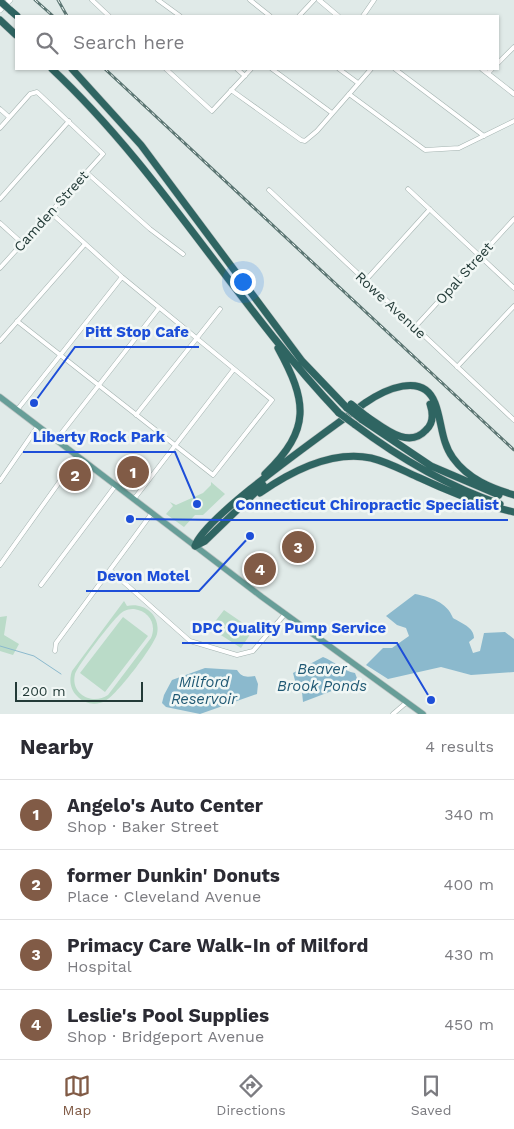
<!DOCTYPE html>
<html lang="en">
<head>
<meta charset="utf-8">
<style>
	:root { --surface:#fff; --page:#f7f7f7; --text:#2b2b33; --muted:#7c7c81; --line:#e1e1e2; --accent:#815b46 }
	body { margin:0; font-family:"Work Sans",sans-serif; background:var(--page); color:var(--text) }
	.scale { position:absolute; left:15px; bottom:12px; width:128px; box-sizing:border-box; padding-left:5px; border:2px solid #223a37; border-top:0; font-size:14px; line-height:18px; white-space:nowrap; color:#223a37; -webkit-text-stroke:4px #f1f7f5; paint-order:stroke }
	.you { position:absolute; left:242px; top:281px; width:18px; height:18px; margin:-12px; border:4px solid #fff; border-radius:50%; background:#1a73e8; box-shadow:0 0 0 8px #1a73e833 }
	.badge { display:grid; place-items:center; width:32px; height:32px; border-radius:50%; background:var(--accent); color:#fff; font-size:16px; font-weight:700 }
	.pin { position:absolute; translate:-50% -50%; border:2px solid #fff; box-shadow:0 1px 5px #0006 }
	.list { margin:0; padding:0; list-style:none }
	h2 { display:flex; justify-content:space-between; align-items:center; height:65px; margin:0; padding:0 20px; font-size:21px }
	h2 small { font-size:16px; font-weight:400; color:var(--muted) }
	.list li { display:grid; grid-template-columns:32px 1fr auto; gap:15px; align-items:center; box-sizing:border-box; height:70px; padding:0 20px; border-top:1px solid var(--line) }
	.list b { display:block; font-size:19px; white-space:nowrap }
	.list p { margin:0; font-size:16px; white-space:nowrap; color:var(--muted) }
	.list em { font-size:16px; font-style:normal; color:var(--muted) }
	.icon { flex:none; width:28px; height:28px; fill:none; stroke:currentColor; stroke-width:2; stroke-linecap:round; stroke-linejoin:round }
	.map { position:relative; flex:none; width:514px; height:714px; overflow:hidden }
	.search { position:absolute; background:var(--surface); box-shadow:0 1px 4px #0004; left:15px; right:15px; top:15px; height:55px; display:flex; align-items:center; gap:12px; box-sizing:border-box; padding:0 18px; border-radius:0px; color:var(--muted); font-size:19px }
	.sheet { height:345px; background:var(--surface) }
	nav { display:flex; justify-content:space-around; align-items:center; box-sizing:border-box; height:70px; border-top:1px solid var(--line); background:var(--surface); font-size:14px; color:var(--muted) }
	nav a { display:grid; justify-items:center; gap:2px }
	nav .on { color:var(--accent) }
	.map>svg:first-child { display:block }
	.green { fill:#badbc8; fill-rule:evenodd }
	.water { fill:#8bb9cd }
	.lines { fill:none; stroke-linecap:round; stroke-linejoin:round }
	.stream { stroke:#8bb9cd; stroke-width:1 }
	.minor-casing { stroke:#a3b2af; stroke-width:5 }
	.tertiary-casing { stroke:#a3b2af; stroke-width:5.5 }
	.secondary-casing { stroke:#a0b6b1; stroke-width:6 }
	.primary-casing { stroke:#bdc4c3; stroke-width:7 }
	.motorway-casing { stroke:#bdc4c3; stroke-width:8 }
	.minor { stroke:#fff; stroke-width:4 }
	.tertiary { stroke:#fff; stroke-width:4.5 }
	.secondary { stroke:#fff; stroke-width:5 }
	.primary { stroke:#679e98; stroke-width:5.5 }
	.motorway { stroke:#2f6562; stroke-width:7 }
	.rail-casing { stroke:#5c7673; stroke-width:3 }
	.rail { stroke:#f1f7f5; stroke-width:1; stroke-dasharray:4; stroke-linecap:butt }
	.motorway-bridge-casing { stroke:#bdc4c3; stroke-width:8; stroke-linecap:butt }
	.motorway-bridge { stroke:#2f6562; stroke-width:7 }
	.labels { text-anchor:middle; stroke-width:5; stroke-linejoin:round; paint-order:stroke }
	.street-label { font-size:14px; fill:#223a37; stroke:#f1f7f5 }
	.water-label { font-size:15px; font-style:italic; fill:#1f5873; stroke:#f1f7f5 }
	.leader { fill:none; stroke:#1d4ed8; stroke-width:2 }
	.callout-dot { fill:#1d4ed8; stroke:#f1f7f5; stroke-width:2 }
	.callout-label { font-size:15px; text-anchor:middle; font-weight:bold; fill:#1d4ed8; stroke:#f1f7f5; stroke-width:5; stroke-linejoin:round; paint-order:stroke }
</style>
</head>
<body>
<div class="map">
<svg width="514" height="714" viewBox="0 0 514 714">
	<rect width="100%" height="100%" fill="#e0eae8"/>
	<!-- green -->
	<path class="green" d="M211 482 225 494 203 515H195L184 527 166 514 173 506 170 502 176 505 203 493 211 485Z
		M124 601 127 606C144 602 161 615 157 634 154 646 116 696 105 701 96 706 84 704 77 696 70 689 69 680 72 671ZM134 609C149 611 157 624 151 638L108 695C93 705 70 695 75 674 78 665 111 622 120 614 124 610 129 609 134 609Z
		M224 610 253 630 241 648 210 628Z
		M7 616 4 635 19 644 13 655 0 651V617Z
		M123 617 148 636 105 692 80 673Z"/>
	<!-- water -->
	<path class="water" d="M415 594C430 597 447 602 453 618 461 623 474 627 474 638L469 642 473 653 480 651 484 633 505 632 514 639V672L471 675 441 667 388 679 366 665 383 648H392L409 636 406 628 397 625 386 616Z
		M323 657C334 661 343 671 355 673L358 681 303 702 302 692 297 688 293 673Z
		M205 668 237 670C242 678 247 677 255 676L258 684 257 694 200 714 166 707 162 703 164 695 172 680Z"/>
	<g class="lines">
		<!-- stream -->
		<path class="stream" d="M0 646 34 656 61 674"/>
		<defs>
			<path id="minor" d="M92 0 109 16
				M158 0 180 16
				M250 0 270 16
				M299 16 314 0
				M363 16 374 0
				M498 63 514 47
				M166 69 212 111 251 69
				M237 69 245 76
				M272 69 332 113
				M339 69 358 83
				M395 69 484 136
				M488 73 492 69
				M231 90 301 140 305 141 317 131 371 69
				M349 94 425 150 459 148 514 121
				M0 109 9 117
				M0 128 30 94 37 92 103 154 0 268
				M86 172 150 229 183 254
				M408 189 514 288
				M269 190 514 420
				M0 199 69 121
				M0 223 22 243
				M365 281 430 209
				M17 321 213 475 272 400 122 277 50 212
				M415 327 514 219
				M0 341 85 244
				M457 367 514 306
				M17 410 122 277
				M136 415 220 309
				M56 440 159 308
				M0 481 38 426
				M134 499 234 369
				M0 565 78 456
				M110 570 190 641 237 655 253 651 285 614
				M41 585 116 485
				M55 651 56 643 152 513
				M393 714 407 702"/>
			<path id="tertiary" d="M319 0 338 16
				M482 69 514 94"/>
			<path id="secondary" d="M0 10 10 0"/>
			<path id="primary" d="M0 397 262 597 423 714"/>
			<path id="motorway" d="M10 10 17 16
				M0 20 16 35
				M52 69C162 172 236 305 339 413
				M72 69 141 145 302 361 347 408
				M366 416C383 427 408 450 426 430 434 423 433 413 430 404
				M361 419 431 466 499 495
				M354 424C399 458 447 486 500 504
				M265 474C312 429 307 401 278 348
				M260 493C290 472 332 450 371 458 388 462 404 471 420 478 450 492 482 505 514 512
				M195 546C204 516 334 427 365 403 384 390 423 371 435 403 442 421 441 442 453 458 468 479 491 488 514 495
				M195 546 205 541 263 485"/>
		</defs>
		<!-- minor casing -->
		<use href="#minor" class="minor-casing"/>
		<!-- tertiary casing -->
		<use href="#tertiary" class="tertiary-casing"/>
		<!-- secondary casing -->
		<use href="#secondary" class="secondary-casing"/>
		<!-- primary casing -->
		<use href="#primary" class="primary-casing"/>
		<!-- motorway casing -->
		<use href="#motorway" class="motorway-casing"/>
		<!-- minor -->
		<use href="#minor" class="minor"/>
		<!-- tertiary -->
		<use href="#tertiary" class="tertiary"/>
		<!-- secondary -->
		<use href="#secondary" class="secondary"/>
		<!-- primary -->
		<use href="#primary" class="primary"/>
		<!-- motorway -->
		<use href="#motorway" class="motorway"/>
		<defs>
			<path id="rail" d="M35 0 53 16
				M58 0 67 16
				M105 69 514 450"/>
		</defs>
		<!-- rail casing -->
		<use href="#rail" class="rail-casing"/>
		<!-- rail -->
		<use href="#rail" class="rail"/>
		<defs>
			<path id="motorway-bridge" d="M0 1 10 10
				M351 404 366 416
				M347 408 361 419
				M339 413 354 424"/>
		</defs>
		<!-- motorway-bridge casing -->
		<use href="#motorway-bridge" class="motorway-bridge-casing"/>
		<!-- motorway-bridge -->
		<use href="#motorway-bridge" class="motorway-bridge"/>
	</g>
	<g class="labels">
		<!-- street labels -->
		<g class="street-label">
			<text transform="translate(51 211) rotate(-48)" y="5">Camden Street</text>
			<text transform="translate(464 273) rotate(-48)" y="5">Opal Street</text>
			<text transform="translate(391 305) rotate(43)" y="5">Rowe Avenue</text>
		</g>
		<!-- water labels -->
		<g class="water-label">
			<text x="322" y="674">Beaver<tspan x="322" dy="17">Brook Ponds</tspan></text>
			<text x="204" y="687">Milford<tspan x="204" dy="17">Reservoir</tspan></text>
		</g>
	</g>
	<!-- callouts -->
	<path class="leader" d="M34 403L75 347H199M197 504L175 452H23M130 519L225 520H508M250 536L199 591H86M431 700L397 643H182"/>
	<g class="callout-dot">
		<circle cx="34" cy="403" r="5"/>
		<circle cx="197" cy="504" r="5"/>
		<circle cx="130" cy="519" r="5"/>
		<circle cx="250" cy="536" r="5"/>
		<circle cx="431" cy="700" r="5"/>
	</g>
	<g class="callout-label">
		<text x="137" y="337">Pitt Stop Cafe</text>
		<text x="99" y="442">Liberty Rock Park</text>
		<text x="367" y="510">Connecticut Chiropractic Specialist</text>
		<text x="143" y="581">Devon Motel</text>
		<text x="289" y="633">DPC Quality Pump Service</text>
	</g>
</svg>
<div class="scale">200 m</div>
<div class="you"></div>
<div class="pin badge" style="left:133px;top:472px">1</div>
<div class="pin badge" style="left:75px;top:475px">2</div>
<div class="pin badge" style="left:298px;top:547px">3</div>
<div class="pin badge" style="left:260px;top:569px">4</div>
<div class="search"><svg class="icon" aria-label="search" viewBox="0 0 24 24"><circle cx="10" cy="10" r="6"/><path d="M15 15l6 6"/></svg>Search here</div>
</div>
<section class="sheet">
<h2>Nearby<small>4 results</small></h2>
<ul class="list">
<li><span class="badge">1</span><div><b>Angelo's Auto Center</b><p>Shop · Baker Street</p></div><em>340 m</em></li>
<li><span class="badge">2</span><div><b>former Dunkin' Donuts</b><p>Place · Cleveland Avenue</p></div><em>400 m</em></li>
<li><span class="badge">3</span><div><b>Primacy Care Walk-In of Milford</b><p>Hospital</p></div><em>430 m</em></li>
<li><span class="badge">4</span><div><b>Leslie's Pool Supplies</b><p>Shop · Bridgeport Avenue</p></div><em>450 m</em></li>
</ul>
</section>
<nav>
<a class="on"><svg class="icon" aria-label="map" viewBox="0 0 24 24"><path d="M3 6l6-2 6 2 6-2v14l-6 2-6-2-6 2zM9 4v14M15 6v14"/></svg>Map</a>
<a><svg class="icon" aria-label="directions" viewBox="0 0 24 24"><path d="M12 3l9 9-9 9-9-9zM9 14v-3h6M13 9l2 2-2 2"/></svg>Directions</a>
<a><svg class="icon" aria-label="saved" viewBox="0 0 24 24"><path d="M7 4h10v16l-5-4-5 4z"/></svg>Saved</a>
</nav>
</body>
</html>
